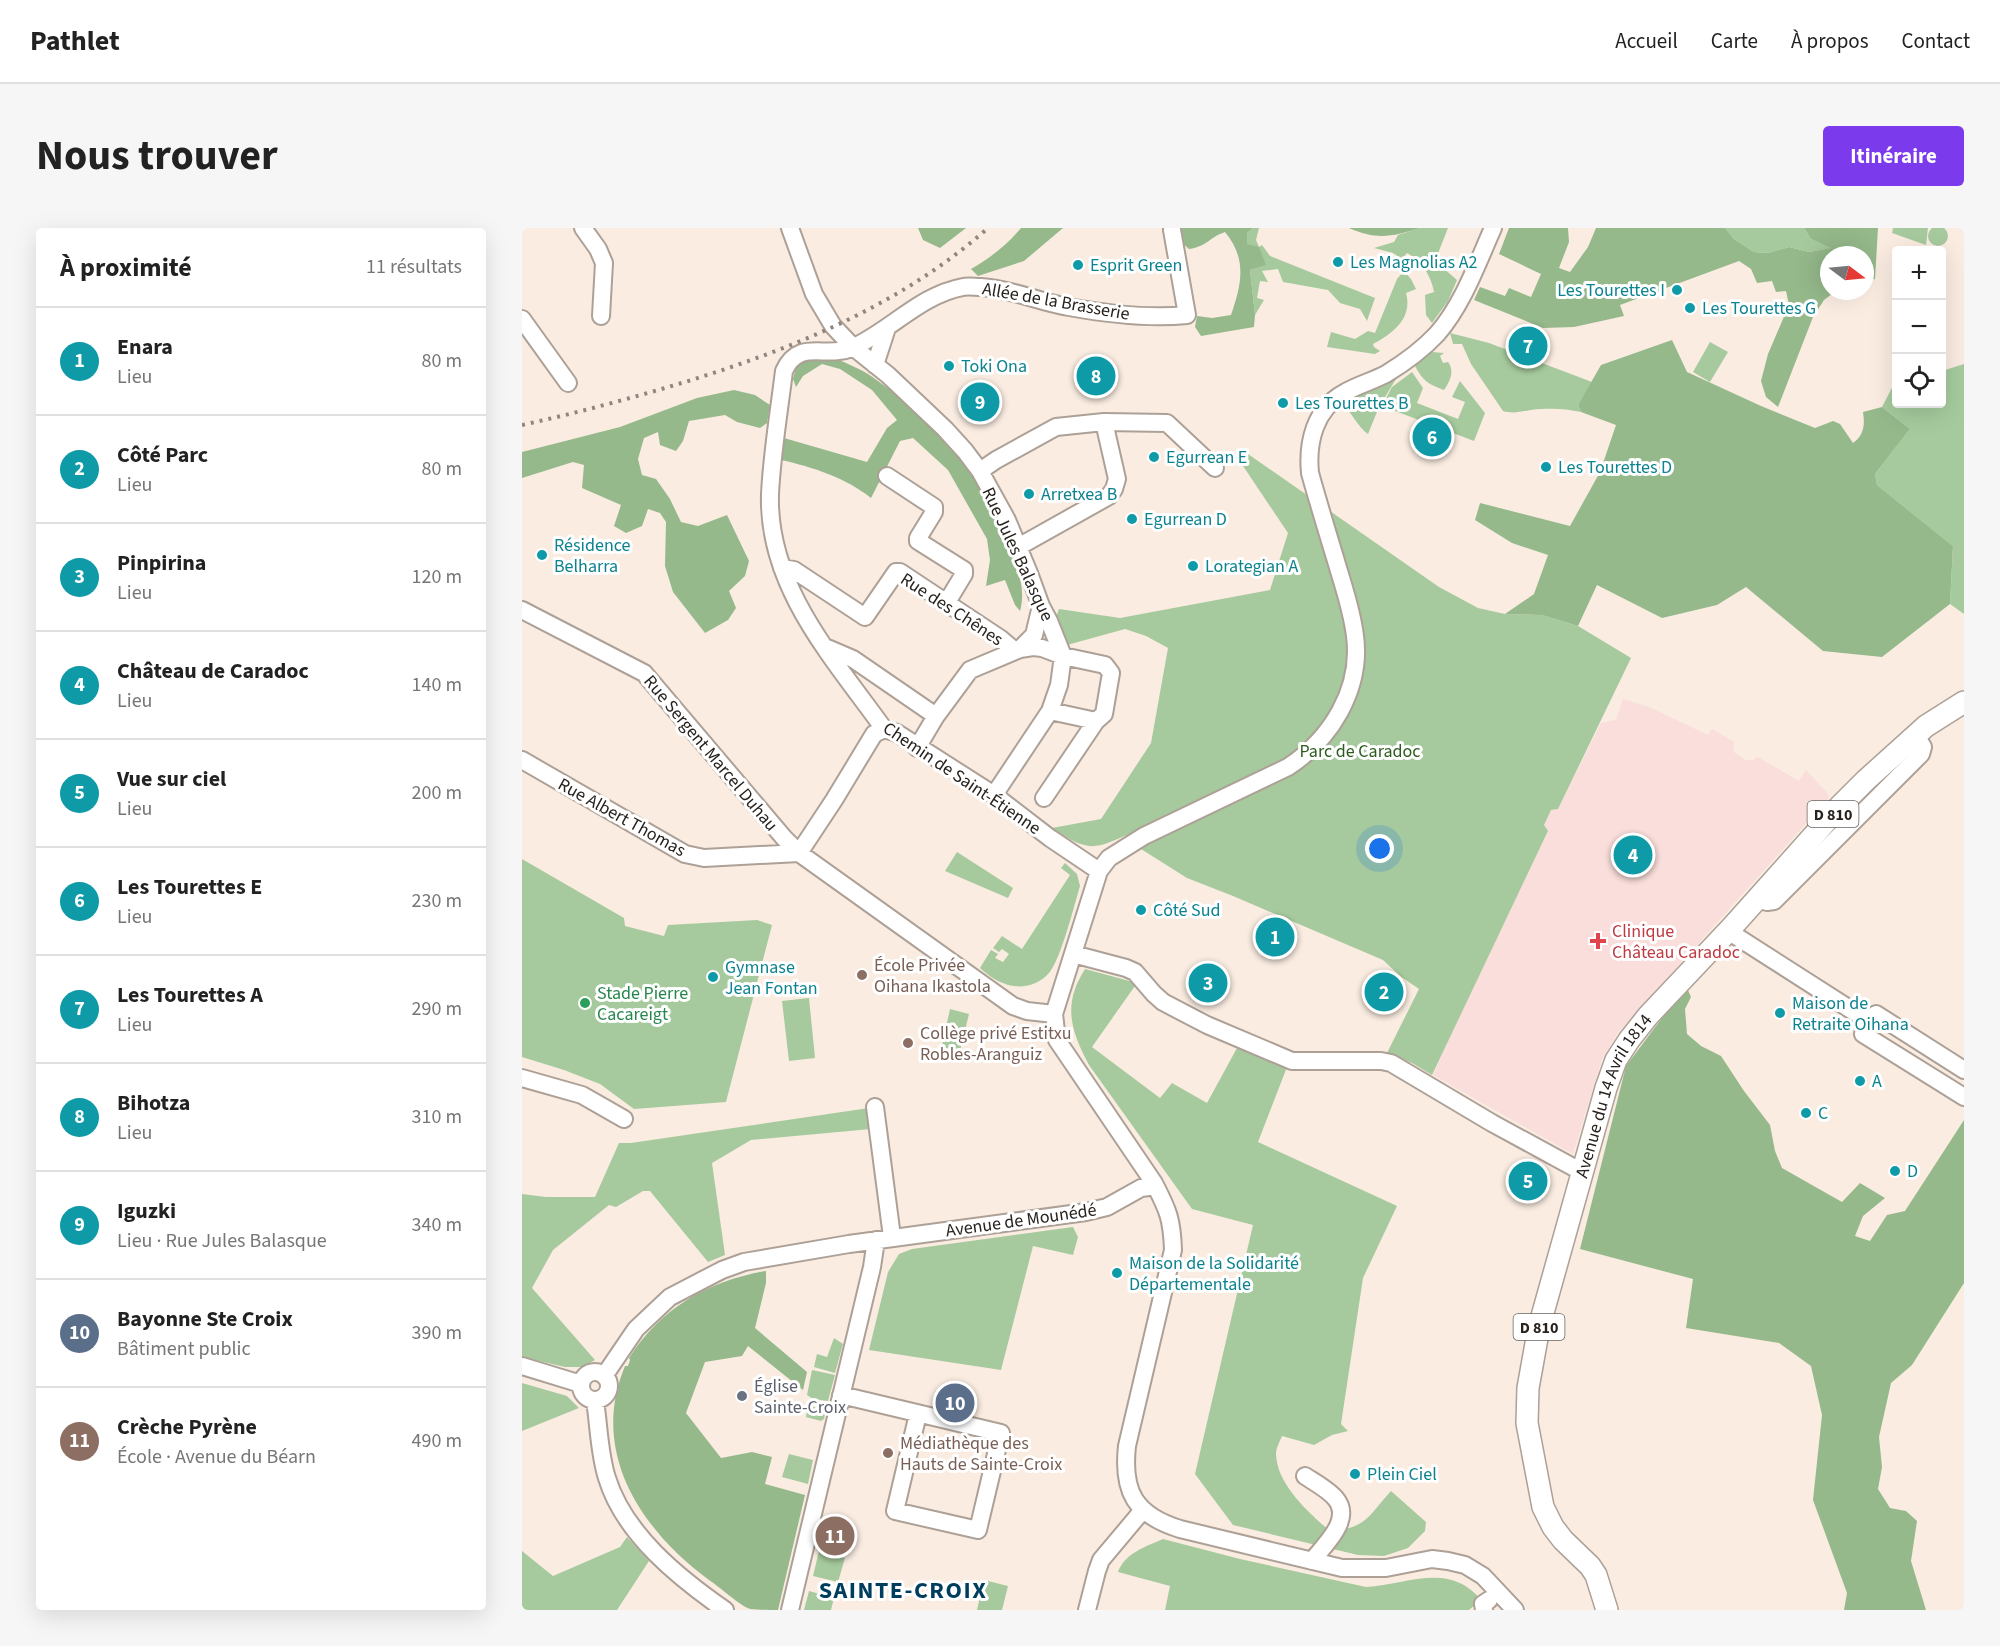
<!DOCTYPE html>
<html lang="fr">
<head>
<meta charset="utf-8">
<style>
	:root { --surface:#fff; --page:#f6f6f6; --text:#222; --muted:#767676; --line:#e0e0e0; --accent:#7c3aed }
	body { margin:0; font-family:"Source Sans 3",sans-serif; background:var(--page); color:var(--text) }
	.controls { position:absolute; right:18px; top:18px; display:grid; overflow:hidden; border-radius:6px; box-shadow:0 6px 24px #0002 }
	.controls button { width:54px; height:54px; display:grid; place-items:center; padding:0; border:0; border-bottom:2px solid var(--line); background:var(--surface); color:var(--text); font:30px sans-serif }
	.compass { position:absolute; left:1298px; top:18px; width:54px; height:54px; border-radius:50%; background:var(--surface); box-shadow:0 6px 24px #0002; rotate:106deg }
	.you { position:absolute; left:858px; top:621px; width:21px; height:21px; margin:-15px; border:4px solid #fff; border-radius:50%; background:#1a73e8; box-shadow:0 0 0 9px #1a73e833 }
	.badge { display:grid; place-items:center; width:39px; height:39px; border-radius:50%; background:var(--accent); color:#fff; font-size:20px; font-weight:700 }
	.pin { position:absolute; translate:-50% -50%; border:3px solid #fff; box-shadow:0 2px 6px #0006 }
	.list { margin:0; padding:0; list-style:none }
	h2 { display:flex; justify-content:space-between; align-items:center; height:78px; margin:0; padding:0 24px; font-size:26px }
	h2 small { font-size:20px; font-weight:400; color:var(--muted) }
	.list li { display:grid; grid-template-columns:39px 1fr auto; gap:18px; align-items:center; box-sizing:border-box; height:108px; padding:0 24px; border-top:2px solid var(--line) }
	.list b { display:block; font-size:22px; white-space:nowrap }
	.list p { margin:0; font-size:20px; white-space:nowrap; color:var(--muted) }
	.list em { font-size:20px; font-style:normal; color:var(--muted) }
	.icon { flex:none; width:33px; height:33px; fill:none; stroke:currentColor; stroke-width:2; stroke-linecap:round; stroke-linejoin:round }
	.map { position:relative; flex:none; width:1442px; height:1382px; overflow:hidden; border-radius:6px }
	header { display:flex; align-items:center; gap:36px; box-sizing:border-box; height:84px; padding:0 30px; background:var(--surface); border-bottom:2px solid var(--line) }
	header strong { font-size:28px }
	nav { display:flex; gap:33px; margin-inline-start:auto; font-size:21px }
	.intro { display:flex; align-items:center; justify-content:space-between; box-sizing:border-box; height:144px; padding:0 36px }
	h1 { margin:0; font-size:42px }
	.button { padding:15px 27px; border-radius:6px; background:var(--accent); color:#fff; font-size:21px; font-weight:700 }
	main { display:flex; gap:36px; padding:0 36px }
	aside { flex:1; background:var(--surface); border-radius:6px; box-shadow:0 6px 24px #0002 }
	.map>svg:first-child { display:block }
	.medical { fill:#f9dedb }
	.green { fill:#a6ca9d }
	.forest { fill:#95b98b }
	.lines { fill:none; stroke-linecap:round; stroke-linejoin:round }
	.minor-casing { stroke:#ada096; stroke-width:20 }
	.major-casing { stroke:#ada096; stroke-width:24 }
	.minor { stroke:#fff; stroke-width:16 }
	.major { stroke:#fff; stroke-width:21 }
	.rail { stroke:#90867f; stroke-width:4; stroke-dasharray:3 6; stroke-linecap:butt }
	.culture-dot { fill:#0f9aa8; stroke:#fff; stroke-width:2 }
	.health-dot { fill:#e0444e; stroke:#fff; stroke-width:2 }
	.education-dot { fill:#8d6e63; stroke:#fff; stroke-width:2 }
	.leisure-dot { fill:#2e9e5b; stroke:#fff; stroke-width:2 }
	.worship-dot { fill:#6b7280; stroke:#fff; stroke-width:2 }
	.labels { text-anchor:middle; stroke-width:6; stroke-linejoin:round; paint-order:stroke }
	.shield { fill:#fff; stroke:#686462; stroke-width:1.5 }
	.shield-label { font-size:16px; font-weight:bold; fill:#27221e }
	.culture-label { font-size:18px; fill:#0d838f; stroke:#fff; text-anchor:start }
	.street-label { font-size:18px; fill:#27221e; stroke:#fff }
	.park-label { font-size:18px; fill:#2d5c1f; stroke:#fff }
	.health-label { font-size:18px; fill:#be3a42; stroke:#fff; text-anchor:start }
	.education-label { font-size:18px; fill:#785e54; stroke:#fff; text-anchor:start }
	.leisure-label { font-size:18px; fill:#27864d; stroke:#fff; text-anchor:start }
	.worship-label { font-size:18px; fill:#5b616d; stroke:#fff; text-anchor:start }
	.district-label { font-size:24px; font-weight:bold; letter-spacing:1.5px; fill:#003e5f; stroke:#fff }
</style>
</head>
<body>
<header>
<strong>Pathlet</strong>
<nav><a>Accueil</a><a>Carte</a><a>À propos</a><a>Contact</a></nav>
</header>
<div class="intro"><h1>Nous trouver</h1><a class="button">Itinéraire</a></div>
<main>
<aside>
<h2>À proximité<small>11 résultats</small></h2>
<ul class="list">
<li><span class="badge" style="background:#0f9aa8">1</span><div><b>Enara</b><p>Lieu</p></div><em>80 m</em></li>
<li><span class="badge" style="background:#0f9aa8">2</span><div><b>Côté Parc</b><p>Lieu</p></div><em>80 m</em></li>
<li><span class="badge" style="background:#0f9aa8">3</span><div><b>Pinpirina</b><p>Lieu</p></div><em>120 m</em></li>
<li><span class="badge" style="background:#0f9aa8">4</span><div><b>Château de Caradoc</b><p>Lieu</p></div><em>140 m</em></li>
<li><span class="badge" style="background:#0f9aa8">5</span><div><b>Vue sur ciel</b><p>Lieu</p></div><em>200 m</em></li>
<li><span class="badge" style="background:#0f9aa8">6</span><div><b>Les Tourettes E</b><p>Lieu</p></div><em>230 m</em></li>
<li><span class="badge" style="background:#0f9aa8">7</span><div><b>Les Tourettes A</b><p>Lieu</p></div><em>290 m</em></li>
<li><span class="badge" style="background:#0f9aa8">8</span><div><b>Bihotza</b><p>Lieu</p></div><em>310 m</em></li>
<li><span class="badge" style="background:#0f9aa8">9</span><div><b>Iguzki</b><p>Lieu · Rue Jules Balasque</p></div><em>340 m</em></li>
<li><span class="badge" style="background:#5c6f8a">10</span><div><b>Bayonne Ste Croix</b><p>Bâtiment public</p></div><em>390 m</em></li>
<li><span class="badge" style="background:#8d6e63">11</span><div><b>Crèche Pyrène</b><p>École · Avenue du Béarn</p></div><em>490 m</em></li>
</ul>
</aside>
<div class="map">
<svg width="1442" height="1382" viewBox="0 0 1442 1382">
	<rect width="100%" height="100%" fill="#faece1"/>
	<!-- medical -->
	<path class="medical" d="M1101 471 1127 479 1186 507 1190 501 1212 514 1211 520 1213 525 1224 532H1231L1236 529 1277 553 1284 542 1306 566 1307 570 1095 806 1080 831 1051 926 911 847 940 782 1026 604 1022 597 1026 586 1029 582 1036 581 1079 495 1094 492Z"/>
	<!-- green -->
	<path class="green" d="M1406 8a10 10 0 1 1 20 0a10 10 0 1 1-20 0Z
		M731 0H737L734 12 737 19 740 17 748 28 853 70 845 93 838 81 818 75 806 62 761 54 756 41 740 43 746 54 738 53 735 70 742 72 733 87 728 42 743 37 732 19 725 16V5Z
		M898 0H926L913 33 935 52 926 73 910 95 904 87 903 67 912 64C909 48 900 33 885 25L880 31 871 25 852 20 872 14 876 7Z
		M1203 0H1282L1289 11 1311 20 1287 24 1267 19 1246 25 1232 24 1212 11Z
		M1371 0H1406L1404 17 1370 5Z
		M882 43 889 51 894 61 884 65C891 90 871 105 851 116L852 119 858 123 853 126 805 119 809 104 833 111 846 103 853 105 875 51Z
		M928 105 967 115 1070 154 1056 177 1059 184C1046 181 1033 180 1019 181 1005 181 995 187 981 183L949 136 940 116H931Z
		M1188 114 1206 124 1188 154 1171 144Z
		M910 124 922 125 918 128 921 135 926 134C933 143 928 153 922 162 907 157 900 152 893 138Z
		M1442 136V386L1428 376 1431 318 1355 257 1353 246 1388 201 1360 179 1374 152V176H1420V143Z
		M890 144 901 160 895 175 936 191 943 174 930 169 938 153 963 185 952 213 860 178 870 159Z
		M873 147 874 151 857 179 846 206C837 200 830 186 822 177Z
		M726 226 917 359 956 380 983 386 1020 387 1056 398 1109 430 1036 581 1029 582 1022 597 1026 603 910 847 890 835 865 825 897 761 878 748 861 732 711 668 665 650 619 621 612 604C572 621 569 626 530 600L579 591 629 515 646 420 624 408 603 401 545 417 532 394 537 381 598 390 748 362 766 305 719 235Z
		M435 624 491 660 486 670 423 643Z
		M0 631 102 690 103 698 142 708 146 697 235 692 250 697 204 874 112 881 78 856 42 842 0 829Z
		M543 635 555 646 558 658C552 678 539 731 527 745 516 758 497 762 481 755 472 752 465 746 458 740L469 722 476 726 473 730 481 734 487 726 480 721 477 724 471 720 480 708 500 721 548 647 539 640Z
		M563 741 615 755 570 819 638 870 650 855 685 875 715 820 765 839 736 914 875 978 841 1050 819 1196 826 1203 810 1207 792 1217 760 1208C758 1213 754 1220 754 1226 755 1257 787 1285 809 1304 847 1298 845 1289 869 1263L904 1294 903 1303 886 1320 862 1328 836 1327 711 1297 673 1246 731 997 670 981 567 837C549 803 540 777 563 741Z
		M287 770 293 830 267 833 260 773Z
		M428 781 447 786 436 831 418 827Z
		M347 880 349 901 229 912 190 935 203 1027 186 1034 128 963H121L94 979 87 977 31 1022 10 1060 73 1132 61 1139H43L0 1129V966L24 969H73L97 915H109Z
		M551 999 556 1009 551 1027 511 1018 479 1142 347 1122 366 1044 377 1026 390 1021Z
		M312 1110 321 1116 313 1145 292 1139 295 1126 305 1129Z
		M290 1142 313 1147 306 1173 291 1171 285 1167Z
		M0 1155 45 1168 57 1180 0 1203Z
		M285 1178 304 1181 302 1191 299 1193 284 1189 285 1184 280 1183Z
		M267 1226 291 1232 286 1256 260 1249Z
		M105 1309 127 1333 95 1382H0V1323L31 1348 98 1319Z
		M641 1311 718 1331 844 1359C885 1357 927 1333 959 1372L947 1382H643L648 1358 596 1344C603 1325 623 1319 641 1311Z
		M297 1323 323 1330 316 1354 291 1348Z
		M462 1352 486 1358 480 1382H455Z
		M287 1363 312 1370 309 1382H282Z"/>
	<!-- forest -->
	<path class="forest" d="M396 0H444L418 20 401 12Z
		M499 0H541L502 33 456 48 449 41C468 30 484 18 499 0Z
		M659 0H731L725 5V16L737 19 744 37 728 42 733 87 732 99 679 108 673 99 675 88 690 90 709 87C720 55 725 31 703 4 686 10 686 18 667 21L659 14Z
		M827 0H898C870 9 854 12 827 0Z
		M987 0H1046L1047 14 1037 40 1048 44 1066 19 1074 0H1203L1212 11 1232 24 1246 25 1267 19 1287 24 1309 20 1289 11 1282 0H1356L1353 51 1343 53V27H1307V63H1314L1302 72 1291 89 1256 179 1244 169 1239 153 1246 126 1267 77 1264 63 1254 64 1250 53 1235 55 1229 41 1217 33 1098 77 1102 88 1052 99 1021 100 952 72 958 59 983 68 987 60 1009 69 1019 46 977 26Z
		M1150 112 1165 144 1239 178 1293 200 1311 193 1318 196 1331 215C1342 207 1343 197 1341 184L1360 179 1388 201 1353 246 1355 257 1431 318 1428 376 1360 429 1301 423 1224 359 1195 377 1140 390 1075 357 1056 398 1020 387 983 386 1012 366 1026 327 990 315 953 292 958 275 1048 298 1078 244 1094 197 1059 184 1056 177 1079 137Z
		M308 128C321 134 337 140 349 148 411 191 464 249 489 321 496 341 504 362 498 383L493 377 483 352 464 358 468 332 465 311 426 242 391 210 378 213 349 270C324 250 291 239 259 232L262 210 345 234 365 200 375 192 350 162 318 141 300 136 281 148 274 159 271 151 274 139 287 131Z
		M212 162 233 167 248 177 245 195 238 200 215 194 203 187 167 193 161 213 154 223 138 217 136 204 122 210 116 231 120 247 134 251 148 271 159 294 176 298 205 287 227 333 223 348 207 363 214 380 206 392 183 405 151 364 143 338 144 294 138 285 126 281 120 298 104 305 92 298 99 277 60 260 62 237 51 234 0 250V224L98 199 175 170Z
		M1164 758 1169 769 1163 781 1165 806 1179 818 1199 828 1222 863 1248 897 1253 923 1260 940 1320 974 1338 955 1363 970 1341 988 1333 1008 1348 1013 1365 987 1383 983 1442 892V1055L1390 1137 1369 1155 1357 1209 1360 1239 1356 1261 1368 1280 1384 1283 1395 1293 1389 1333 1404 1382H1322L1325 1365 1291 1272 1300 1187 1289 1138 1257 1115 1164 1100 1171 1051 1058 1021 1104 838Z
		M244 1043V1055L233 1100 285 1144 281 1162 226 1118 220 1128 183 1134 164 1185 199 1230 230 1224 250 1229 243 1256 283 1267 256 1382C248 1382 236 1382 228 1381 217 1377 198 1359 187 1352 119 1302 67 1224 103 1138H106L108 1132 107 1130C139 1080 186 1053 244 1043Z"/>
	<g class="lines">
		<defs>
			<path id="minor" d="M61 0 76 21 82 35 79 88
				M268 0 292 66 311 98 331 119 366 147 423 201 443 223 458 243 485 292 507 345 519 378 527 393 541 428 537 457 528 483 472 567
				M971 0C955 36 941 76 915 106 901 121 882 135 864 146 851 153 835 157 822 165 793 181 785 214 788 245 796 274 805 303 814 333 821 357 830 382 833 408 840 461 809 511 766 539L622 608 587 630 577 643 532 786 535 812 632 955C646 982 650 991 651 1022L605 1218C600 1264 613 1287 658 1301L820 1340H864L910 1331 926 1333 943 1337 961 1348 993 1382
				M0 91 46 155
				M353 137 365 100
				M458 243 474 232 534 199 582 194 645 195 693 240
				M365 248 412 279V284L396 310V313L442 342V346L425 374
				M496 319 587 268 592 261 595 251 582 194
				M260 340 272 342 343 389 374 344H378L479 411 493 423
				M0 382 122 445 262 610 277 625 491 778 505 783 532 786
				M303 419 331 431 414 488
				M498 421 512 407 519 378
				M395 520 414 488 448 442 498 421 511 419 520 420 541 428 583 437 589 445 582 486 574 493 528 483
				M0 532 163 626 182 630 277 625
				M522 570 574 493
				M277 625 312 572 352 506 362 501
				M577 643 528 610 472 567 375 505 362 501C312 431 245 359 248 266 250 225 257 184 262 143 277 110 303 131 330 120 368 103 398 67 441 59 446 58 453 59 459 59 490 61 517 74 547 79 586 86 627 91 665 87L650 2
				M1235 671 1245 674 1252 673 1399 526 1401 519 1394 507
				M1206 703 1348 794 1354 786 1442 842
				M551 726 604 740 613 744 632 766 641 774 685 797 770 833H859L869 835 970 895 1060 944
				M1348 794 1341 806 1442 869
				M0 850 60 867 102 891
				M353 879 370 1009
				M0 1138 59 1156
				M59 1158a14 14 0 1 1 28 0a14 14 0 1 1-28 0Z
				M82 1148 114 1101 148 1069 200 1042 222 1034 327 1016 564 984 585 979 619 960 627 959 632 955
				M319 1167 479 1205 456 1302 373 1283 396 1186
				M73 1173C77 1198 77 1225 85 1250 102 1306 157 1350 203 1382
				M783 1248C792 1254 807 1262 814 1271 831 1292 802 1317 790 1333
				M268 1382 350 1039 354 1012
				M565 1382 575 1343 579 1332 621 1282
				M962 1382 961 1376 967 1372"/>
			<g id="major">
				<path id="s1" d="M1085 1382 1074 1347 1068 1338 1041 1312 1031 1299 1021 1279 1005 1195 1006 1160 1017 1099 1084 860 1094 832 1107 812 1126 788 1210 699 1317 579 1344 552 1404 498 1442 474"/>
			</g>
		</defs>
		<!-- minor casing -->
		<use href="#minor" class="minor-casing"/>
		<!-- major casing -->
		<use href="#major" class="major-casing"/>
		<!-- minor -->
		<use href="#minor" class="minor"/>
		<!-- major -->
		<use href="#major" class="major"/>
		<!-- rail -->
		<path class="rail" d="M0 197C55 185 110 170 163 154 273 120 379 77 466 0"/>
	</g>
	<!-- markers -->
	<g class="culture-dot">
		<circle cx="816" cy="34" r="6"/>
		<circle cx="556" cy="37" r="6"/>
		<circle cx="1155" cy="62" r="6"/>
		<circle cx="1168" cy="80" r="6"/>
		<circle cx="427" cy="138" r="6"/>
		<circle cx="761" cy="175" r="6"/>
		<circle cx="632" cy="229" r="6"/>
		<circle cx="1024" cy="239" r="6"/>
		<circle cx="507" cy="266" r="6"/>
		<circle cx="610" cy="291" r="6"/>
		<circle cx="20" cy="327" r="6"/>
		<circle cx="671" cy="338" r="6"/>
		<circle cx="619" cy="682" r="6"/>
		<circle cx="191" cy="749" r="6"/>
		<circle cx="1258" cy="785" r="6"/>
		<circle cx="1338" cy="853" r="6"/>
		<circle cx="1284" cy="885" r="6"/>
		<circle cx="1373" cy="943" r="6"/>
		<circle cx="595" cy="1045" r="6"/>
		<circle cx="833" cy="1246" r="6"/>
	</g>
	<path class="health-dot" d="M1073 704h6v6h6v6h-6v6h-6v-6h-6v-6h6z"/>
	<g class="education-dot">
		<circle cx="340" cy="747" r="6"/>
		<circle cx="386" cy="815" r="6"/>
		<circle cx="366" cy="1225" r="6"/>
	</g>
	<circle class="leisure-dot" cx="63" cy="775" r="6"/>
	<circle class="worship-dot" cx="220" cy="1168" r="6"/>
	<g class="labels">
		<!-- shield labels -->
		<g class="shield">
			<rect x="1285.5" y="573" width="51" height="26" rx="4.5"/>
			<rect x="991.5" y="1086" width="51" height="26" rx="4.5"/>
		</g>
		<g class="shield-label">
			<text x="1311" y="592">D 810</text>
			<text x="1017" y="1105">D 810</text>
		</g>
		<!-- culture labels -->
		<g class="culture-label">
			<text x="828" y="40">Les Magnolias A2</text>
			<text x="568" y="43">Esprit Green</text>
			<text x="1143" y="68" text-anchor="end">Les Tourettes I</text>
			<text x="1180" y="86">Les Tourettes G</text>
			<text x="439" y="144">Toki Ona</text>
			<text x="773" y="181">Les Tourettes B</text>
			<text x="644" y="235">Egurrean E</text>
			<text x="1036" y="245">Les Tourettes D</text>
			<text x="519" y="272">Arretxea B</text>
			<text x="622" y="297">Egurrean D</text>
			<text x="32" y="323">Résidence<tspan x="32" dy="21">Belharra</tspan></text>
			<text x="683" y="344">Lorategian A</text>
			<text x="631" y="688">Côté Sud</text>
			<text x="203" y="745">Gymnase<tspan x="203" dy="21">Jean Fontan</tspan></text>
			<text x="1270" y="781">Maison de<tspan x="1270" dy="21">Retraite Oihana</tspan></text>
			<text x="1350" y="859">A</text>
			<text x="1296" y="891">C</text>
			<text x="1385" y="949">D</text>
			<text x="607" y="1041">Maison de la Solidarité<tspan x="607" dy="21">Départementale</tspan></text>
			<text x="845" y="1252">Plein Ciel</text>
		</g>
		<!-- street labels -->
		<g class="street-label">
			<text transform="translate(534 73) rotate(10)" y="6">Allée de la Brasserie</text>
			<text transform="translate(496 326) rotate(65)" y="6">Rue Jules Balasque</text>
			<text transform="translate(430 381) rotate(33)" y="6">Rue des Chênes</text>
			<text transform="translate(189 525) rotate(50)" y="6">Rue Sergent Marcel Duhau</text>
			<text transform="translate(440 550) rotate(34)" y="6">Chemin de Saint-Étienne</text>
			<text transform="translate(100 589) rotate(29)" y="6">Rue Albert Thomas</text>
			<text dy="6" stroke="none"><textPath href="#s1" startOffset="550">Avenue du 14 Avril 1814</textPath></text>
			<text transform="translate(499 992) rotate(-8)" y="6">Avenue de Mounédé</text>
		</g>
		<!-- park labels -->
		<g class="park-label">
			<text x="838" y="529">Parc de Caradoc</text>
		</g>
		<!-- health labels -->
		<g class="health-label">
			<text x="1090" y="709">Clinique<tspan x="1090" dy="21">Château Caradoc</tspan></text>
		</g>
		<!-- education labels -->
		<g class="education-label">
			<text x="352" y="743">École Privée<tspan x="352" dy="21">Oihana Ikastola</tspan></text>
			<text x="398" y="811">Collège privé Estitxu<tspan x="398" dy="21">Robles-Aranguiz</tspan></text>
			<text x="378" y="1221">Médiathèque des<tspan x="378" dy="21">Hauts de Sainte-Croix</tspan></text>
		</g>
		<!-- leisure labels -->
		<g class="leisure-label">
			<text x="75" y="771">Stade Pierre<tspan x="75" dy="21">Cacareigt</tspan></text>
		</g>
		<!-- worship labels -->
		<g class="worship-label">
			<text x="232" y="1164">Église<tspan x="232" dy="21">Sainte-Croix</tspan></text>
		</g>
		<!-- district labels -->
		<g class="district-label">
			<text x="381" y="1370">SAINTE-CROIX</text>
		</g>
	</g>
</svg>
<div class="controls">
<button>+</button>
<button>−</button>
<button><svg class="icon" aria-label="locate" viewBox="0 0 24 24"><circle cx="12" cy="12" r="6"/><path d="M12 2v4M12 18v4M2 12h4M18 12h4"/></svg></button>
</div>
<svg class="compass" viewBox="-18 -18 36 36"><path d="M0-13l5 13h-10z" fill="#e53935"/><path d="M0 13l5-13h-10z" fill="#767676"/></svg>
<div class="you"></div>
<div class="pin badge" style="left:753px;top:709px;background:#0f9aa8">1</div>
<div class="pin badge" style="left:862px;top:764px;background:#0f9aa8">2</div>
<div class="pin badge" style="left:686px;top:755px;background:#0f9aa8">3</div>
<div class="pin badge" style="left:1111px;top:627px;background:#0f9aa8">4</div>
<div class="pin badge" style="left:1006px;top:953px;background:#0f9aa8">5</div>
<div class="pin badge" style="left:910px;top:209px;background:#0f9aa8">6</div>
<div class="pin badge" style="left:1006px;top:118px;background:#0f9aa8">7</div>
<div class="pin badge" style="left:574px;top:148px;background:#0f9aa8">8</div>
<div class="pin badge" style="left:458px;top:174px;background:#0f9aa8">9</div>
<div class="pin badge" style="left:433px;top:1175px;background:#5c6f8a">10</div>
<div class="pin badge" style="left:313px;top:1308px;background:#8d6e63">11</div>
</div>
</main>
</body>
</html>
